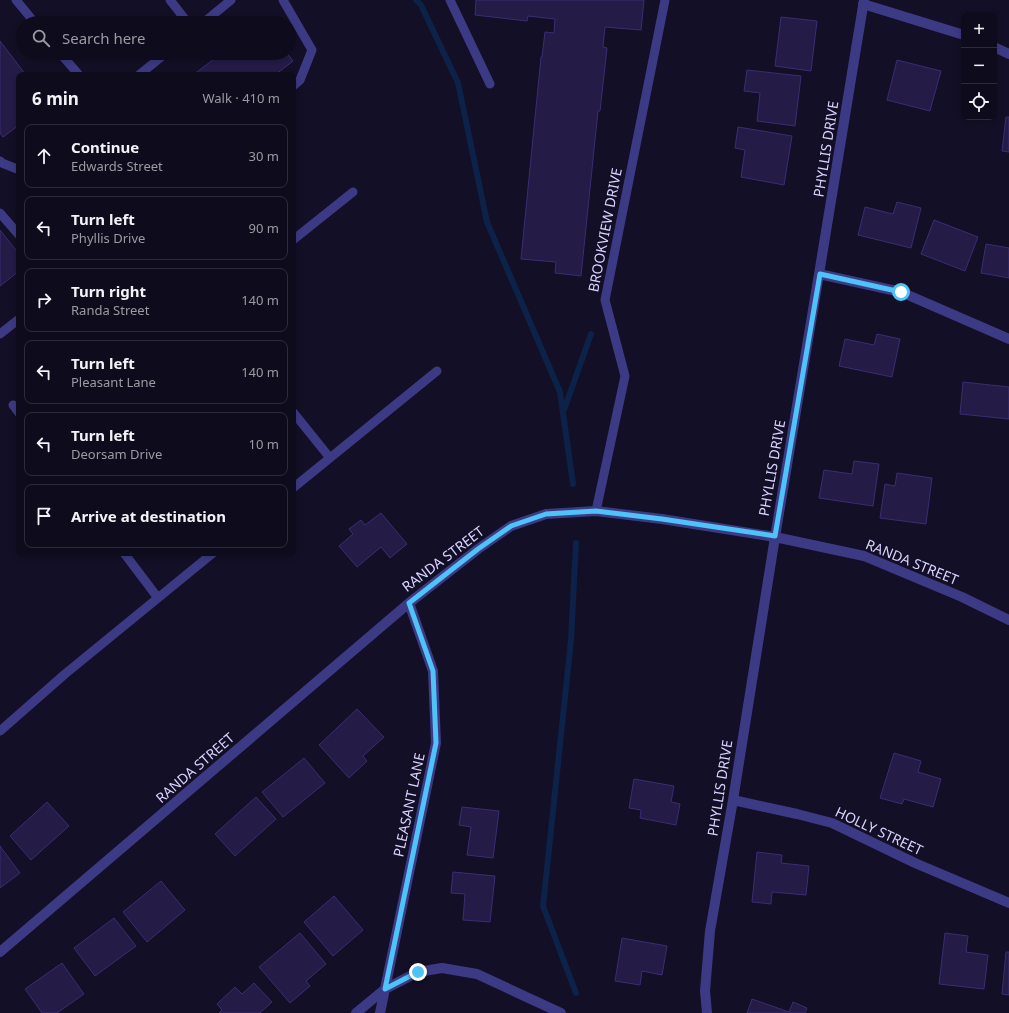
<!DOCTYPE html>
<html lang="en">
<head>
<meta charset="utf-8">
<style>
	:root { --surface:#0e0b1c; --page:#171425; --text:#f1f3f6; --muted:#9b9ba3; --line:#2e2b3b }
	body { margin:0; font-family:"Noto Sans",sans-serif; background:var(--page); color:var(--text) }
	.controls { position:absolute; right:12px; top:12px; display:grid; overflow:hidden; border-radius:8px; box-shadow:0 2px 6px #0003 }
	.controls button { width:36px; height:36px; display:grid; place-items:center; padding:0; border:0; border-bottom:1px solid var(--line); background:var(--surface); color:var(--text); font:20px sans-serif }
	.stop { position:absolute; width:12px; height:12px; margin:-9px; border:3px solid #4fc3f7; border-radius:50%; background:#fff }
	.stop.end { background:#4fc3f7; border-color:#fff; box-shadow:0 1px 4px #0008 }
	.list { margin:0; padding:0; list-style:none }
	h2 { display:flex; justify-content:space-between; align-items:center; height:52px; margin:0; padding:0 16px; font-size:17px }
	h2 small { font-size:13px; font-weight:400; color:var(--muted) }
	.list li { display:grid; grid-template-columns:26px 1fr auto; gap:12px; align-items:center; box-sizing:border-box; height:64px; margin:0 8px 8px; padding:0 8px; border:1px solid var(--line); border-radius:8px }
	.list b { display:block; font-size:15px; white-space:nowrap }
	.list p { margin:0; font-size:13px; white-space:nowrap; color:var(--muted) }
	.list em { font-size:13px; font-style:normal; color:var(--muted) }
	.icon { flex:none; width:22px; height:22px; fill:none; stroke:currentColor; stroke-width:2; stroke-linecap:round; stroke-linejoin:round }
	.map { position:relative; flex:none; width:1009px; height:1013px; overflow:hidden }
	.search { position:absolute; background:var(--surface); box-shadow:0 2px 6px #0003; left:16px; top:16px; width:280px; height:44px; display:flex; align-items:center; gap:10px; box-sizing:border-box; padding:0 14px; border-radius:22px; color:var(--muted); font-size:15px }
	.panel { position:absolute; background:var(--surface); box-shadow:0 2px 6px #0003; left:16px; top:72px; width:280px; height:484px; border-radius:8px }
	.map>svg:first-child { display:block }
	.lines { fill:none; stroke-linecap:round; stroke-linejoin:round }
	.stream { stroke:#0c2248; stroke-width:6 }
	.building { fill:#241b47; stroke:#3b2d73 }
	.service { stroke:#3d3a85; stroke-width:9 }
	.minor { stroke:#3d3a85; stroke-width:10 }
	.route { stroke:#4fc3f7; stroke-width:5 }
	.labels { text-anchor:middle; stroke-width:3.5; stroke-linejoin:round; paint-order:stroke }
	.street-label { font-size:14px; fill:#d9d4ff; stroke:#130f26 }
</style>
</head>
<body>
<div class="map">
<svg width="1009" height="1013" viewBox="0 0 1009 1013">
	<rect width="100%" height="100%" fill="#130f26"/>
	<g class="lines">
		<!-- stream -->
		<path class="stream" d="M416 0 421 5 458 83 487 222 560 392 573 484
			M564 410 591 334
			M576 543 571 640 543 906 576 993"/>
	</g>
	<!-- building -->
	<path class="building" d="M476 0H644L641 30 605 27 603 47 607 48 600 111H598L581 276 555 273 556 262 521 259 541 57H542L545 32 554 33 555 19 528 16 527 21 475 15Z
		M781 17 817 21 811 71 775 66Z
		M0 41 26 75H19V125L3 137 0 133Z
		M222 53H287L293 61 275 75H193Z
		M897 60 941 71 930 111 887 100Z
		M747 70 801 76 795 126 757 121 760 93 744 91Z
		M1006 117H1009V152L1002 151Z
		M738 127 792 136 784 185 741 177 745 150 735 148Z
		M897 202 921 208 911 248 858 235 865 207 893 214Z
		M934 220 978 237 965 271 921 254Z
		M0 230 19 254V271L0 286Z
		M986 244 1009 248V278L981 273Z
		M877 334 900 339 892 377 839 366 845 339 874 345Z
		M963 382 1009 387V419L960 414Z
		M854 461 879 464 873 506 819 498 824 470 852 474Z
		M897 473 932 478 926 524 880 518 885 484 895 486Z
		M381 513 407 544 390 558 381 547 357 567 339 546 353 534 349 529 361 520 365 525Z
		M357 709 384 737 363 756 367 761 349 778 319 745Z
		M894 753 921 761 918 772 941 779 933 807 904 799 902 804 880 798Z
		M304 758 325 783 283 817 262 792Z
		M634 779 674 786 671 802 680 804 676 825 640 818 641 810 629 808Z
		M256 797 276 819 235 856 215 834Z
		M47 802 69 826 31 860 10 836Z
		M462 807 499 811 493 858 467 855 471 827 459 825Z
		M0 846 20 873 0 888Z
		M757 852 782 855 781 863 809 866 806 895 772 892 771 904 752 902Z
		M453 872 495 876 490 922 463 920 465 894 451 893Z
		M161 881 185 910 147 942 123 912Z
		M334 896 363 930 333 956 304 922Z
		M114 918 136 946 95 976 74 948Z
		M300 933 326 964 306 981 310 986 290 1003 259 967Z
		M945 933 968 936 966 952 988 955 984 989 939 984Z
		M622 938 667 946 662 975 642 971 640 985 615 981Z
		M1006 952H1009V995L1002 994Z
		M62 963 84 994 57 1013H42L25 989Z
		M254 983 272 1002 260 1013H219L222 1010 217 1004 235 987 242 994Z
		M752 999 789 1012 793 1002 807 1008 805 1013H747Z"/>
	<g class="lines">
		<!-- service -->
		<path class="service" d="M16 0 35 23
			M170 0 188 23
			M283 0 312 50 300 80 293 86
			M450 0 490 84
			M203 23 231 0
			M60 53 79 75
			M139 75 166 53
			M0 161 2 163 17 169 19 167
			M0 213 19 235
			M293 240 353 192
			M0 334 19 319
			M13 405 19 413
			M293 412 330 458
			M293 488 437 371
			M596 511 625 376 605 300 665 0
			M124 553 158 598
			M0 731 65 674 213 553"/>
		<!-- minor -->
		<path class="minor" d="M863 4 964 35
			M994 47 1009 54
			M819 274 901 292 1009 339
			M733 800 797 814 832 823 915 863 1009 903
			M0 952 409 603 478 549 511 526 546 514 596 511 662 519 775 537 864 556 962 597 1009 620
			M356 1013 385 989 418 972 442 968 477 974 561 1013
			M380 1013 436 743 433 671 409 603
			M707 1013 705 991 710 931 733 800 775 537 819 274 864 0"/>
	</g>
	<g class="lines">
		<!-- route -->
		<path class="route" d="M418 972 385 989 436 743 433 671 409 603 478 549 511 526 546 514 596 511 662 519 775 536 820 274 901 292"/>
	</g>
	<g class="labels">
		<!-- street labels -->
		<g class="street-label">
			<text transform="translate(826 149) rotate(-81)" y="5">PHYLLIS DRIVE</text>
			<text transform="translate(605 230) rotate(-79)" y="5">BROOKVIEW DRIVE</text>
			<text transform="translate(772 468) rotate(-80)" y="5">PHYLLIS DRIVE</text>
			<text transform="translate(443 559) rotate(-37)" y="5">RANDA STREET</text>
			<text transform="translate(912 562) rotate(22)" y="5">RANDA STREET</text>
			<text transform="translate(195 768) rotate(-41)" y="5">RANDA STREET</text>
			<text transform="translate(720 788) rotate(-81)" y="5">PHYLLIS DRIVE</text>
			<text transform="translate(409 805) rotate(-78)" y="5">PLEASANT LANE</text>
			<text transform="translate(879 831) rotate(25)" y="5">HOLLY STREET</text>
		</g>
	</g>
</svg>
<div class="controls">
<button>+</button>
<button>−</button>
<button><svg class="icon" aria-label="locate" viewBox="0 0 24 24"><circle cx="12" cy="12" r="6"/><path d="M12 2v4M12 18v4M2 12h4M18 12h4"/></svg></button>
</div>
<div class="stop" style="left:901px;top:292px"></div>
<div class="stop end" style="left:418px;top:972px"></div>
<div class="search"><svg class="icon" aria-label="search" viewBox="0 0 24 24"><circle cx="10" cy="10" r="6"/><path d="M15 15l6 6"/></svg>Search here</div>
<section class="panel">
<h2>6 min<small>Walk · 410 m</small></h2>
<ul class="list">
<li><svg class="icon" aria-label="ahead" viewBox="0 0 24 24"><path d="M12 20V5M6 11l6-6 6 6"/></svg><div><b>Continue</b><p>Edwards Street</p></div><em>30 m</em></li>
<li><svg class="icon" aria-label="left" viewBox="0 0 24 24"><path d="M17 20v-9H6M10 6l-5 5 5 5"/></svg><div><b>Turn left</b><p>Phyllis Drive</p></div><em>90 m</em></li>
<li><svg class="icon" aria-label="right" viewBox="0 0 24 24"><path d="M7 20v-9h11M14 6l5 5-5 5"/></svg><div><b>Turn right</b><p>Randa Street</p></div><em>140 m</em></li>
<li><svg class="icon" aria-label="left" viewBox="0 0 24 24"><path d="M17 20v-9H6M10 6l-5 5 5 5"/></svg><div><b>Turn left</b><p>Pleasant Lane</p></div><em>140 m</em></li>
<li><svg class="icon" aria-label="left" viewBox="0 0 24 24"><path d="M17 20v-9H6M10 6l-5 5 5 5"/></svg><div><b>Turn left</b><p>Deorsam Drive</p></div><em>10 m</em></li>
<li><svg class="icon" aria-label="arrive" viewBox="0 0 24 24"><path d="M6 21V4h12l-3 4 3 4H6"/></svg><div><b>Arrive at destination</b></div></li>
</ul>
</section>
</div>
</body>
</html>
